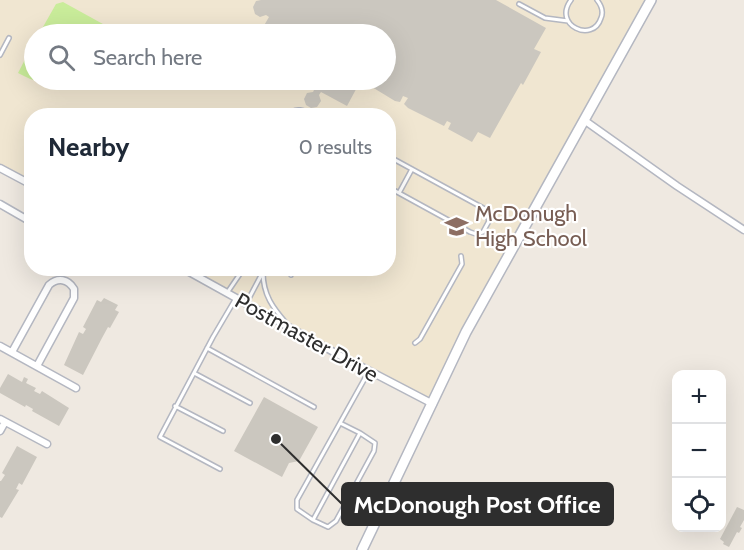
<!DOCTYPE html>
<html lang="en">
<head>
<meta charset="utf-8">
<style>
	:root { --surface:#fff; --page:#f6f6f7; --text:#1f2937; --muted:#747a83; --line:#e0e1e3 }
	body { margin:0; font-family:Cabin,sans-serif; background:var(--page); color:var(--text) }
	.controls { position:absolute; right:18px; bottom:18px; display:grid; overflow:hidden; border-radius:12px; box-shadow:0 6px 24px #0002 }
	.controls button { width:54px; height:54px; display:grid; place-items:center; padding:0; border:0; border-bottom:2px solid var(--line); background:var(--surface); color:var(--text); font:30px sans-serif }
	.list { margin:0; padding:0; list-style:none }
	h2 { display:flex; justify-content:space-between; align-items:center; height:78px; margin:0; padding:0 24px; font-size:26px }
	h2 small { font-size:20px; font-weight:400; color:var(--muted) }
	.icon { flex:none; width:33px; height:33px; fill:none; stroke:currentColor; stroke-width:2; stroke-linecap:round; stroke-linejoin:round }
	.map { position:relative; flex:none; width:744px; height:550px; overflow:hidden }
	.search { position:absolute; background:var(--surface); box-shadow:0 6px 24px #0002; left:24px; top:24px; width:372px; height:66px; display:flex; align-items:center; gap:15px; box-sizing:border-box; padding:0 21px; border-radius:33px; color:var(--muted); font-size:22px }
	.panel { position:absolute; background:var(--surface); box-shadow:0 6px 24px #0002; left:24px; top:108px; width:372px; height:168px; border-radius:24px }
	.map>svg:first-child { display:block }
	.education { fill:#f0e6d1; fill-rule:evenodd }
	.pitch { fill:#c9ec9a }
	.building { fill:#cbc7bf }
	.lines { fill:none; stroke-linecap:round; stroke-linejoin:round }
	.lane-casing { stroke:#b4b7c1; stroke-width:6 }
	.street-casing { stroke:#b4b7c1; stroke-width:9 }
	.secondary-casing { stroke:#b4b7c1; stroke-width:12 }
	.lane { stroke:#fff; stroke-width:3 }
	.street { stroke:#fff; stroke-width:6 }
	.secondary { stroke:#fff; stroke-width:9 }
	.labels { text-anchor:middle; stroke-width:4.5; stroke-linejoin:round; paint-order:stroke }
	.education-label { font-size:22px; fill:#785e54; stroke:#fff; text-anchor:start }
	.street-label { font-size:22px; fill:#2e2e2e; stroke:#fff }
	.leader { fill:none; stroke:#2e2e2e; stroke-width:2 }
	.callout-dot { fill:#2e2e2e; stroke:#fff; stroke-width:2 }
	.callout { fill:#2e2e2e; stroke:#2e2e2e; stroke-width:2 }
	.callout-label { font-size:24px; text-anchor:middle; font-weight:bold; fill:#fff }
</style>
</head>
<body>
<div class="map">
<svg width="744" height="550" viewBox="0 0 744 550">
	<rect width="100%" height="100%" fill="#efe9e1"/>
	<!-- education -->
	<path class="education" d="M0 0H650L466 332 433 404 186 269 388 268V116H32L31 184 0 167ZM34 34H386V80H34Z"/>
	<!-- pitch -->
	<path class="pitch" d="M63 2 121 34H39L56 4Z
		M34 42V80H95C67 92 44 87 18 73Z"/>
	<!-- building -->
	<path class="building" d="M261 0H496L546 28 534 49 541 52 523 85 521 83 490 138 478 132 472 142 448 129 451 123 447 121 444 126 408 108 404 104 408 98 403 96 400 102 395 101 367 84 370 80H386V34H259L269 17 266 15 260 17 255 14 253 7 256 1Z
		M299 80H361L347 106 321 92 319 95 321 101 317 107 311 108 306 105 304 99 307 93 313 92 315 88Z
		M104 298 118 305 115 310 119 312 110 328 108 327 102 338 83 375 64 365 79 332 83 334 86 329 83 327 97 300 101 302Z
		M8 374 22 382 24 377 28 379 26 383 36 388 34 391 40 394 42 391 69 408 59 426 32 411 33 409 26 405 25 407 0 393V388Z
		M264 397 318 427 299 461 289 463 282 477 234 451Z
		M17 446 37 457 22 485 19 483 16 489 19 490 2 518 0 517V481H1L5 475 2 473Z
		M737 507 744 510V520L740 527 742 528 739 533 737 532 729 547 723 544 724 542 720 539Z"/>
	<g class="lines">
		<defs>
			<path id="lane" d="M571 0C552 25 593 44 601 18 604 11 601 5 597 0
				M519 4 545 18 568 21
				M0 55 9 38
				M287 116C295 106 305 110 315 116
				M388 156 485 209 489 221 483 232 476 234 470 232 388 187
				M399 193 412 169
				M192 271 229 273 240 268
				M263 272C263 295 273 308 287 324
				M291 275 292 268
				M227 293 244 268
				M247 302 265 268
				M415 343 420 339 462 264 461 256
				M207 348 314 407
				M194 373 250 403
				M175 406 223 431
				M340 423 360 433 313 520 297 509V500L369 371
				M220 469 160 437 213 337 236 298
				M313 520 328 527 336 521 374 451 375 443 360 433"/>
			<path id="street" d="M584 120 677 186 744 230
				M0 168 32 185
				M0 204 26 219
				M182 268 339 355 433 404
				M0 346 76 388
				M12 352 49 285C58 277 68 279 74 289V298L37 366
				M0 419 47 444
				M0 431 5 422"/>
			<path id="secondary" d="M362 550 466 332 651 0"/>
		</defs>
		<!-- lane casing -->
		<use href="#lane" class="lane-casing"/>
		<!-- street casing -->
		<use href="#street" class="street-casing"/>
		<!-- secondary casing -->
		<use href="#secondary" class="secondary-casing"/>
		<!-- lane -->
		<use href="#lane" class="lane"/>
		<!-- street -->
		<use href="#street" class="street"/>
		<!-- secondary -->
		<use href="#secondary" class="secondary"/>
	</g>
	<!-- icons -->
	<defs>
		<symbol id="school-bare" viewBox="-9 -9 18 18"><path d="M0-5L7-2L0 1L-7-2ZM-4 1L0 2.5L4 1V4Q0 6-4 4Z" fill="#8d6e63" stroke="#fff" stroke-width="2.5" paint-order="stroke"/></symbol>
	</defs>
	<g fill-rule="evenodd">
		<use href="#school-bare" x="440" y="210" width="33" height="33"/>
	</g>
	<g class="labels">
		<!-- education labels -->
		<g class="education-label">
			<text x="475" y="221">McDonugh<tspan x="475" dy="25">High School</tspan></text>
		</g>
		<!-- street labels -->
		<g class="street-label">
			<text transform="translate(307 337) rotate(29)" y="8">Postmaster Drive</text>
		</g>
	</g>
	<!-- callouts -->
	<path class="leader" d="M276 439L342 504"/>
	<circle class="callout-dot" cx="276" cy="439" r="6"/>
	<rect class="callout" x="342" y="483" width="271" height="42" rx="6"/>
	<g class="callout-label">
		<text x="477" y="513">McDonough Post Office</text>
	</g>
</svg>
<div class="controls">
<button>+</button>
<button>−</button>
<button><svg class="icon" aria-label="locate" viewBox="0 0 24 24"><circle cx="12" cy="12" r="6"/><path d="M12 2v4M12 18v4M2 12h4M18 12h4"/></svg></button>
</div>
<div class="search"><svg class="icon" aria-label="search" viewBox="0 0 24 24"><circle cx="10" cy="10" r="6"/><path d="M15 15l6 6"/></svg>Search here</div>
<section class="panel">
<h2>Nearby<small>0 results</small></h2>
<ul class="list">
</ul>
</section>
</div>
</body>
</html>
